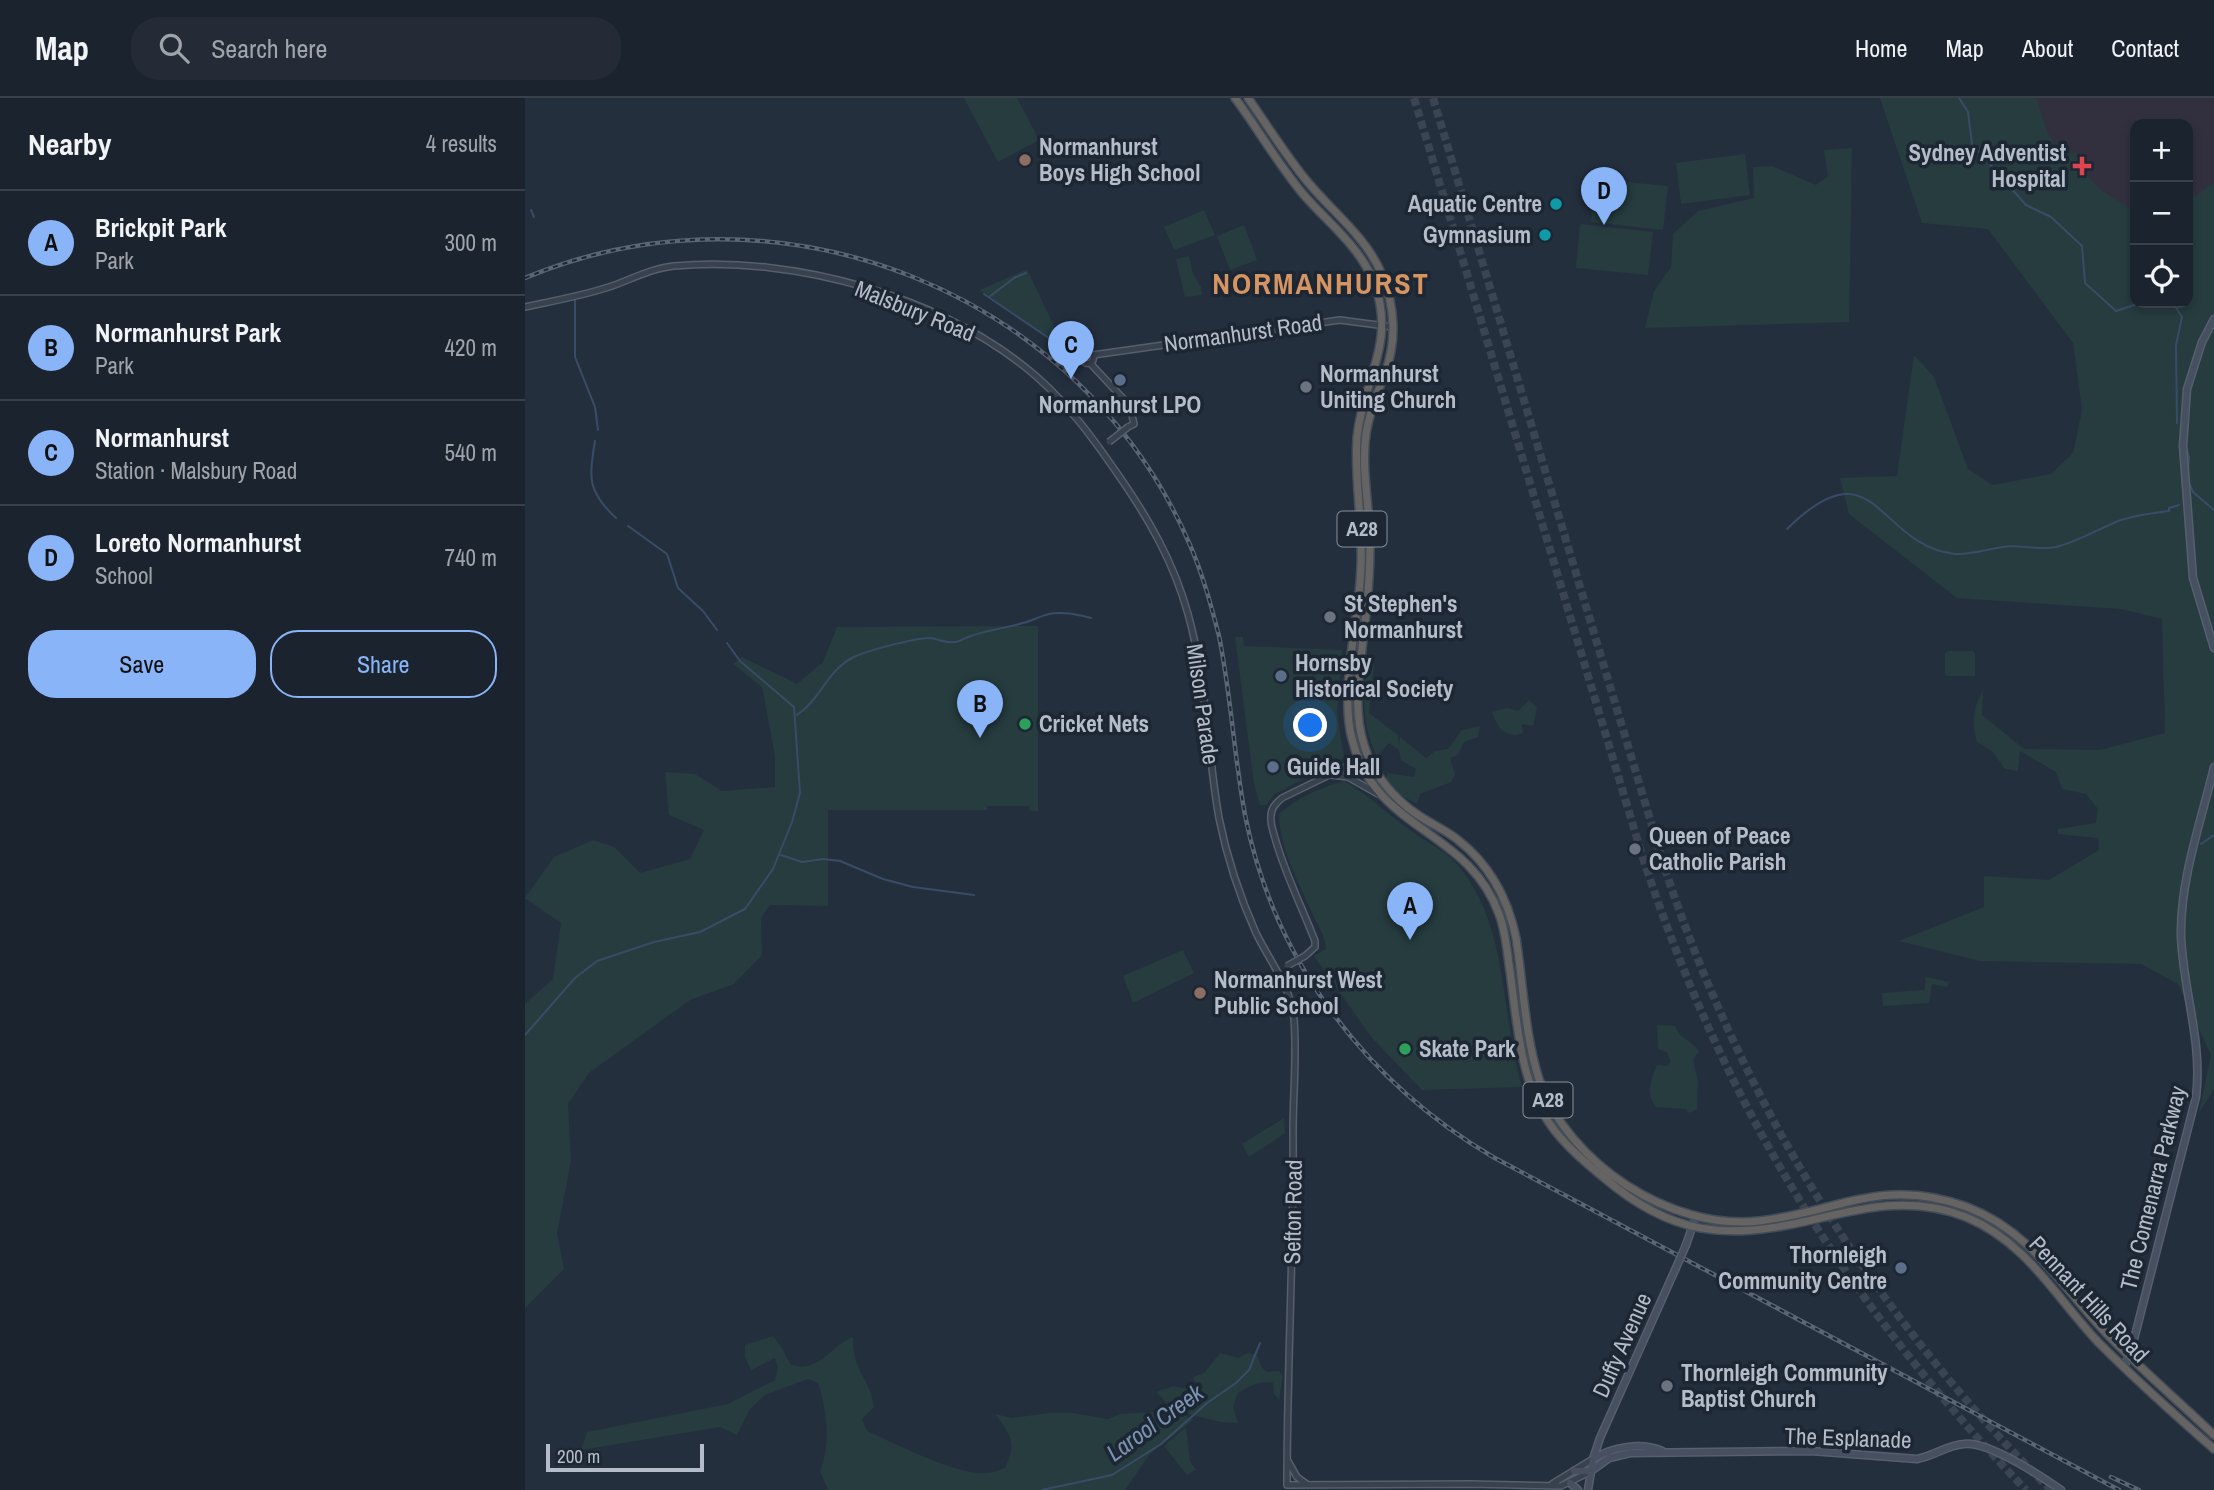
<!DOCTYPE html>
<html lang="en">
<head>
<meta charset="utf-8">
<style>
	:root { --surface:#1b232e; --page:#242b36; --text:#f1f3f6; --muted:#a0a4aa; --line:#39404a; --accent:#8ab4f8 }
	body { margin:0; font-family:"Archivo Narrow",sans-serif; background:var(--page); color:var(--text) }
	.controls { position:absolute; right:21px; top:21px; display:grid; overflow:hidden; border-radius:14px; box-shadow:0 4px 10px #0003 }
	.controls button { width:63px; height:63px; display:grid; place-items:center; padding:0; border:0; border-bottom:2px solid var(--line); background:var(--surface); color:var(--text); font:35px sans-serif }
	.scale { position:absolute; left:21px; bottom:18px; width:158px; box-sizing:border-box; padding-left:7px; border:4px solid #b4bcc9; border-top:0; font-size:19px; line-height:24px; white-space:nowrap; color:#b4bcc9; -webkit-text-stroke:5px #1d2633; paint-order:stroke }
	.you { position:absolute; left:786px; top:628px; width:24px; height:24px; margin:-18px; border:5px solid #fff; border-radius:50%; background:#1a73e8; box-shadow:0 0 0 10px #1a73e833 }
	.badge { display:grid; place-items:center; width:46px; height:46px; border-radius:50%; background:var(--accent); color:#111; font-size:23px; font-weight:700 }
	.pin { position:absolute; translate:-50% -58px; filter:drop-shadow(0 2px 4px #0008) }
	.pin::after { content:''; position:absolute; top:37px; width:24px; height:21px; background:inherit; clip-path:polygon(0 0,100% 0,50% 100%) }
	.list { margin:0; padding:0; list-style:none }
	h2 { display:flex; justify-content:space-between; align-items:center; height:91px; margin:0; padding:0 28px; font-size:30px }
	h2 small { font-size:23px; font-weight:400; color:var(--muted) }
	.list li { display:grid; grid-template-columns:46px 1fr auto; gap:21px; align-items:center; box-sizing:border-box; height:105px; padding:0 28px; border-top:2px solid var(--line) }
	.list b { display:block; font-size:26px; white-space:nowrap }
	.list p { margin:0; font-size:23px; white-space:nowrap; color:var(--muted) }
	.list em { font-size:23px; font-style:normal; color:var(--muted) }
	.actions { display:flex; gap:14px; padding:21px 28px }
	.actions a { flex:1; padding:16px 0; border:2px solid var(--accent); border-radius:28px; text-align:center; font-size:24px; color:var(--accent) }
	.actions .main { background:var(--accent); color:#111 }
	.icon { flex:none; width:38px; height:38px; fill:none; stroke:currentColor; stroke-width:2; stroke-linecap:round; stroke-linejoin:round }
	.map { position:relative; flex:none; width:1689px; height:1392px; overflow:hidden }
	header { display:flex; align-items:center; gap:42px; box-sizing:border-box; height:98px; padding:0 35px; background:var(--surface); border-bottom:2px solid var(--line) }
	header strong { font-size:33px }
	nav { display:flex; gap:38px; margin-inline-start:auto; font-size:24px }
	.search { width:490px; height:63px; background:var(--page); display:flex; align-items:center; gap:18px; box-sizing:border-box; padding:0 24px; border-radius:28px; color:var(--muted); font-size:26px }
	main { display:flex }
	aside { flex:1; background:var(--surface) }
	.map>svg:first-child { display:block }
	.medical { fill:#32303f }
	.green { fill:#263c3f }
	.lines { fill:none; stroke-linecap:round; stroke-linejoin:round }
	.stream { stroke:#394c67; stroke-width:2 }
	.motorway-tunnel { stroke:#3a4453; stroke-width:8; stroke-dasharray:8 4; stroke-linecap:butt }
	.tertiary-casing { stroke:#565f6c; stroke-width:8 }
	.secondary-casing { stroke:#565f6c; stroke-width:9 }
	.trunk-casing { stroke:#434c59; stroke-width:10 }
	.tertiary { stroke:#38414e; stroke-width:5 }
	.secondary { stroke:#465061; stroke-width:6 }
	.trunk { stroke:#656462; stroke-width:7 }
	.rail-casing { stroke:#5a6575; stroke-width:4.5 }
	.rail { stroke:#1d2633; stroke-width:2; stroke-dasharray:5; stroke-linecap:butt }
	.tertiary-bridge-casing { stroke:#565f6c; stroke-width:8; stroke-linecap:butt }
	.secondary-bridge-casing { stroke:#565f6c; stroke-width:9; stroke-linecap:butt }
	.tertiary-bridge { stroke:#38414e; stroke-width:5 }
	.secondary-bridge { stroke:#465061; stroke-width:6 }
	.education-dot { fill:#8d6e63; stroke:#1d2633; stroke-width:2.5 }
	.health-dot { fill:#e0444e; stroke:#1d2633; stroke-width:2.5 }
	.culture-dot { fill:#0f9aa8; stroke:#1d2633; stroke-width:2.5 }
	.service-dot { fill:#5c6f8a; stroke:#1d2633; stroke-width:2.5 }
	.worship-dot { fill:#6b7280; stroke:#1d2633; stroke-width:2.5 }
	.leisure-dot { fill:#2e9e5b; stroke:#1d2633; stroke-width:2.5 }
	.labels { text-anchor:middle; stroke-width:7; stroke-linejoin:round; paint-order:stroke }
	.shield { fill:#1d2633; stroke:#878f9c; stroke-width:2 }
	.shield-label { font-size:21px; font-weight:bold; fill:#b4bcc9 }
	.poi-label { font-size:23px; font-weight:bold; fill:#b4bcc9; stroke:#1d2633; text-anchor:start }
	.street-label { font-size:23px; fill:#b4bcc9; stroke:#1d2633 }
	.water-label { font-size:24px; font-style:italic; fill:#7c92b1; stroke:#1d2633 }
	.district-label { font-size:30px; font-weight:bold; letter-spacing:2px; fill:#d59563; stroke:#1d2633 }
</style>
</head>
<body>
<header>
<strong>Map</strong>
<div class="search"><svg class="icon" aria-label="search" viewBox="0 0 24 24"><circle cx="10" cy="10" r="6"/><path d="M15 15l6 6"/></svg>Search here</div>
<nav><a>Home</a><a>Map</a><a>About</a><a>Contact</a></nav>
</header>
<main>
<aside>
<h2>Nearby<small>4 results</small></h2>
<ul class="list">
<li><span class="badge">A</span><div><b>Brickpit Park</b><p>Park</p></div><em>300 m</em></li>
<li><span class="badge">B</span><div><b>Normanhurst Park</b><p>Park</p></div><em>420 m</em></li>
<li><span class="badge">C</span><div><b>Normanhurst</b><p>Station · Malsbury Road</p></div><em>540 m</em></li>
<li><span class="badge">D</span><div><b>Loreto Normanhurst</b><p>School</p></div><em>740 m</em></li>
</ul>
<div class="actions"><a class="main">Save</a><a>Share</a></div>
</aside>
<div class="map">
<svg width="1689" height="1392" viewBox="0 0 1689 1392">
	<rect width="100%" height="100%" fill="#242f3e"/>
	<!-- medical -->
	<path class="medical" d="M1477 0H1689V106L1663 128V26H1610V135Z"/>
	<!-- green -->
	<path class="green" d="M439 0H492L514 42 473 64Z
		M1355 0H1511C1520 20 1523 59 1551 55 1562 88 1583 96 1610 113V205H1663V103L1689 85V991L1674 1015 1686 957 1653 886 1616 866 1455 863 1374 843 1459 809V778L1524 782 1574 752 1573 740 1533 736V731L1571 725 1573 711 1561 696 1537 691 1531 674 1495 653 1493 673 1480 671 1467 653 1452 644C1446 623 1448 611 1458 592L1457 617 1499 651 1575 652 1640 635 1637 521 1596 511 1432 500 1324 416 1315 380 1372 378 1389 257 1409 279 1443 371 1467 387 1526 376 1548 355 1557 312 1548 245 1463 131 1397 125Z
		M1327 50 1324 224 1120 230 1129 193 1146 169 1148 136 1173 113 1229 100 1228 69 1247 68 1291 87 1303 78 1299 52Z
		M1220 56 1225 97 1156 106 1151 65Z
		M1071 81 1143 88 1138 132 1066 124Z
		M679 112 690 137 649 152 639 129Z
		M1055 126 1128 134 1123 177 1051 170Z
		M719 127 732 162 705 172 692 138Z
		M664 158 668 176 676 189 677 197 660 199 651 161Z
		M502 171 537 245 534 246 455 192Z
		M513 528V713H505L504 708H462V712H303V808L245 807 236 820 237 857 209 886 165 902 64 975 43 1006 46 1063 32 1135 39 1171 0 1210V906L28 881 36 825 0 800 29 759 68 742 89 749 115 775 165 761 179 732 144 717 140 674 170 676 197 693 250 689V658L237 589 208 566 217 559 272 586 298 564 312 529Z
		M710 539H718L719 548 817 552 812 615 819 660 750 696 741 707H735L729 686Z
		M1423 553H1448L1450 556V578H1422L1420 576V555Z
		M842 563 849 567 844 615 873 637 874 649 875 639 901 660 910 653 923 651 937 632 955 628 953 639 939 644 933 657 925 660 930 676 926 684 895 696 892 706 868 693 861 681 863 675 889 679 891 671 876 662 874 652 864 645 852 658C836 627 838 596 842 563Z
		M1004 602 1012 610 1008 628 997 626 998 635C982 642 972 630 967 614L982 610 993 613Z
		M819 683C844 697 864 718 888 734 902 745 920 752 931 765 985 827 975 916 997 989L897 992 847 940 789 858 801 851C800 836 793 828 787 815 774 785 754 749 754 716 772 699 796 690 819 683Z
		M658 852 669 875 608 905 598 878Z
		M1401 879 1424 884 1422 889 1407 886 1404 905 1358 908 1357 895 1399 892Z
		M1132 927 1150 928C1155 942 1166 941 1174 953L1168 962 1173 983 1172 1011 1164 1015 1161 1011 1131 1009C1120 995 1126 982 1132 967L1141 968 1146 964 1142 954 1133 951Z
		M759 1020 760 1035 724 1059 717 1046Z
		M248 1238 257 1250 265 1266C293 1277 306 1247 328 1239 327 1274 345 1279 349 1309L337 1321 342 1333C371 1346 435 1379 464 1375 469 1375 475 1371 480 1370 492 1345 486 1337 470 1316L487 1320 524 1315H547L583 1321 595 1316 650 1313 631 1294 648 1288 662 1291V1304H667L678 1289 669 1283 668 1279 679 1275 695 1255 713 1260 723 1255 732 1257 737 1270 742 1274 754 1273 758 1279 754 1301 749 1296 748 1285C734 1282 725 1288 713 1295L708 1309 713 1325 696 1324 655 1314 668 1322 625 1356 600 1392H303L295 1373C306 1346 302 1313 293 1285L283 1281 240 1297 225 1311 212 1337 195 1329 56 1352 62 1334 203 1306 250 1282 253 1270 250 1260 226 1272 220 1259V1247Z
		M661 1329 665 1363 671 1372 662 1377 639 1348Z"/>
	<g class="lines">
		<!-- stream -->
		<path class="stream" d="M1434 0 1443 14 1447 46 1501 107 1526 119 1557 148 1560 185 1591 213 1615 205
			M6 112 9 119
			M459 196 540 251
			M464 199 489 180 501 175
			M50 202V259L70 309 73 332
			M1648 205 1657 219 1651 247 1652 325
			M70 343C64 380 62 393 91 420
			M1661 348 1664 359 1663 376
			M1664 385 1668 394 1689 412
			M103 428 142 456 153 490 178 513 192 532
			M1262 431C1351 343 1351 447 1430 456 1445 457 1463 451 1478 449 1496 446 1514 453 1531 449 1554 443 1575 430 1596 422 1611 417 1628 415 1644 413V410L1654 407
			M272 617C295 602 302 573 327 560 340 553 390 540 405 540 414 541 422 546 431 544 437 543 441 539 446 538 463 532 481 530 498 525 507 523 515 518 524 516 537 513 553 517 566 520
			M1676 746 1689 737
			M256 757 277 764 298 761 315 763 358 781 388 789 449 797
			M0 937 50 880 72 863 129 844 175 834 220 811 248 771 267 724 275 695 269 609 215 563 202 545
			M517 1392 587 1377 636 1346 682 1305 711 1285 724 1272 735 1245"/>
		<!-- motorway-tunnel -->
		<path class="motorway-tunnel" d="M889 0 1117 757C1198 1005 1320 1204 1501 1392
			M908 0 1140 771C1217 1004 1350 1220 1526 1392"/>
		<defs>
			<path id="tertiary" d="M0 209C28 203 56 198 84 189 105 182 127 170 149 168 269 157 420 199 512 279 544 307 570 343 594 378 624 421 649 465 663 516 682 583 682 653 694 720 702 760 715 799 731 835 744 862 767 891 769 921 772 958 768 997 768 1034 769 1152 762 1269 762 1387L945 1386 1036 1388 1065 1374
				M557.5 260a5.5 5.5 0 1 1 11 0a5.5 5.5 0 1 1-11 0Z
				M568 257 815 222 868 229
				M565 265 605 308 609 326 603 329
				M806 677 823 679 853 696
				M780 858 790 849V843C777 809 760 776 750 740 748 733 745 725 746 718 746 710 751 705 757 700L843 658
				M763 1363 772 1379 783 1387
				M1027 1386 1068 1361"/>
			<path id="secondary" d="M1689 221 1677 244 1662 291 1658 348 1668 480 1689 550
				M1161 1147 1171 1118
				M1599 1269 1607 1249 1671 999C1678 944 1658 893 1656 838 1655 781 1676 724 1689 669
				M1068 1361C1087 1349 1116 1344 1137 1353
				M1049 1373H1066
				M1066 1373 1084 1360 1105 1355 1286 1353 1392 1361C1409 1358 1422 1347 1439 1346 1463 1343 1516 1378 1536 1392
				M1045 1385 1053 1392
				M1063 1392 1068 1361 1075 1340 1150 1172"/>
			<path id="trunk" d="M710 0C733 31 753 66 778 96 803 125 836 149 850 187 871 247 837 284 832 340 829 382 838 424 836 467 835 520 814 591 827 641 850 734 943 730 974 816 981 834 982 854 985 873 993 931 995 993 1035 1039 1048 1054 1063 1067 1078 1079 1147 1138 1201 1142 1287 1122 1340 1109 1388 1098 1441 1119 1502 1144 1531 1200 1574 1245 1611 1282 1650 1317 1689 1351
				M723 0C742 27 760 56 781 82 806 113 842 139 857 177 870 208 872 243 860 275 853 295 844 314 841 336 836 372 845 410 845 447 845 479 842 510 838 542 834 578 828 612 839 647 847 675 869 701 893 717 906 726 921 732 933 742 965 767 983 801 991 840 998 884 1000 939 1014 981 1042 1065 1146 1133 1234 1123 1313 1114 1358 1078 1442 1109 1507 1134 1536 1188 1581 1235 1616 1271 1653 1303 1689 1337"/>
		</defs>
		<!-- tertiary casing -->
		<use href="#tertiary" class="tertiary-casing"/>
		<!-- secondary casing -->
		<use href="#secondary" class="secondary-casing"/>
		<!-- trunk casing -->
		<use href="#trunk" class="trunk-casing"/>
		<!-- tertiary -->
		<use href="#tertiary" class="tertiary"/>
		<!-- secondary -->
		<use href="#secondary" class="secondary"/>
		<!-- trunk -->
		<use href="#trunk" class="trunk"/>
		<defs>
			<path id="rail" d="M0 180C254 74 556 193 665 447 678 477 686 507 694 538 706 597 709 658 720 717 749 863 841 984 968 1059L1594 1392
				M1586 1379 1614 1392"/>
		</defs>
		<!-- rail casing -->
		<use href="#rail" class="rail-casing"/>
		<!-- rail -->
		<use href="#rail" class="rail"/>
		<defs>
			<path id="tertiary-bridge" d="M584 344 603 329
				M762 868 780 858"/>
			<path id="secondary-bridge" d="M1150 1172 1161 1147"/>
		</defs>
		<!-- tertiary-bridge casing -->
		<use href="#tertiary-bridge" class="tertiary-bridge-casing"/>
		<!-- secondary-bridge casing -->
		<use href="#secondary-bridge" class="secondary-bridge-casing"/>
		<!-- tertiary-bridge -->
		<use href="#tertiary-bridge" class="tertiary-bridge"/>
		<!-- secondary-bridge -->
		<use href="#secondary-bridge" class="secondary-bridge"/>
	</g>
	<!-- markers -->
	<g class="education-dot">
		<circle cx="500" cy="62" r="7"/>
		<circle cx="675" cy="895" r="7"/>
	</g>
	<path class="health-dot" d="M1553.5 57.5h7v7h7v7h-7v7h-7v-7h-7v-7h7z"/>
	<g class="culture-dot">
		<circle cx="1031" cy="106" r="7"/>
		<circle cx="1020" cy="137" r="7"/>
	</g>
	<g class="service-dot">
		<circle cx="595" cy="282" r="7"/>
		<circle cx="756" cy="578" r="7"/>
		<circle cx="748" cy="669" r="7"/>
		<circle cx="1376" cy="1170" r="7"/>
	</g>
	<g class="worship-dot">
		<circle cx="781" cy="289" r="7"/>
		<circle cx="805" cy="519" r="7"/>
		<circle cx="1110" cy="751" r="7"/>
		<circle cx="1142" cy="1288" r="7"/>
	</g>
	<g class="leisure-dot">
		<circle cx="500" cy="626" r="7"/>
		<circle cx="880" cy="951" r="7"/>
	</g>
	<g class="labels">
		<!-- shield labels -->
		<g class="shield">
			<rect x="812.5" y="413.5" width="49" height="35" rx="5"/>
			<rect x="998.5" y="984.5" width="49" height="35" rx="5"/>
		</g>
		<g class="shield-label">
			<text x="837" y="438">A28</text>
			<text x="1023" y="1009">A28</text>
		</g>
		<!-- poi labels -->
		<g class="poi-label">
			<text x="514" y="57">Normanhurst<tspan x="514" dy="26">Boys High School</tspan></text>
			<text x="1541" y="63" text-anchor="end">Sydney Adventist<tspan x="1541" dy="26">Hospital</tspan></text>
			<text x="1017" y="114" text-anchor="end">Aquatic Centre</text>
			<text x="1006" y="145" text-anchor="end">Gymnasium</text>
			<text x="795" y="284">Normanhurst<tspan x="795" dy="26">Uniting Church</tspan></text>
			<text x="595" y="315" text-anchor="middle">Normanhurst LPO</text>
			<text x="819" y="514">St Stephen's<tspan x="819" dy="26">Normanhurst</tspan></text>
			<text x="770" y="573">Hornsby<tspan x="770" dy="26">Historical Society</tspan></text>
			<text x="514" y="634">Cricket Nets</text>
			<text x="762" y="677">Guide Hall</text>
			<text x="1124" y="746">Queen of Peace<tspan x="1124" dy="26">Catholic Parish</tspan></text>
			<text x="689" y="890">Normanhurst West<tspan x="689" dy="26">Public School</tspan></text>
			<text x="894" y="959">Skate Park</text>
			<text x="1362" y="1165" text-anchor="end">Thornleigh<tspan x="1362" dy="26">Community Centre</tspan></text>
			<text x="1156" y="1283">Thornleigh Community<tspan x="1156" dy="26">Baptist Church</tspan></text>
		</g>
		<!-- street labels -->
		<g class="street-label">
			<text transform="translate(390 213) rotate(22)" y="8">Malsbury Road</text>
			<text transform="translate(718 235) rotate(-8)" y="8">Normanhurst Road</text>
			<text transform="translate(678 606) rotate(82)" y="8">Milson Parade</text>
			<text transform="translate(1628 1090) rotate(-76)" y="8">The Comenarra Parkway</text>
			<text transform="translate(768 1114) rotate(-89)" y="8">Sefton Road</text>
			<text transform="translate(1564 1201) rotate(47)" y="8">Pennant Hills Road</text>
			<text transform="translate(1097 1247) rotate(-66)" y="8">Duffy Avenue</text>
			<text transform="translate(1323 1340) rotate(2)" y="8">The Esplanade</text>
		</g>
		<!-- water labels -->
		<g class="water-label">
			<text transform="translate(630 1325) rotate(-36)" y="8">Larool Creek</text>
		</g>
		<!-- district labels -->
		<g class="district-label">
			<text x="796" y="196">NORMANHURST</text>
		</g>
	</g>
</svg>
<div class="controls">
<button>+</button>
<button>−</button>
<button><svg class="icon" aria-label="locate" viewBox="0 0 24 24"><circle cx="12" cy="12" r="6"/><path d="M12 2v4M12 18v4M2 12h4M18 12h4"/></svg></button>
</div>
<div class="scale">200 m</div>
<div class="you"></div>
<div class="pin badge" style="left:885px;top:842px">A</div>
<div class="pin badge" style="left:455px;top:640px">B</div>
<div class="pin badge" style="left:546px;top:281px">C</div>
<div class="pin badge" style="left:1079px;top:127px">D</div>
</div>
</main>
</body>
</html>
